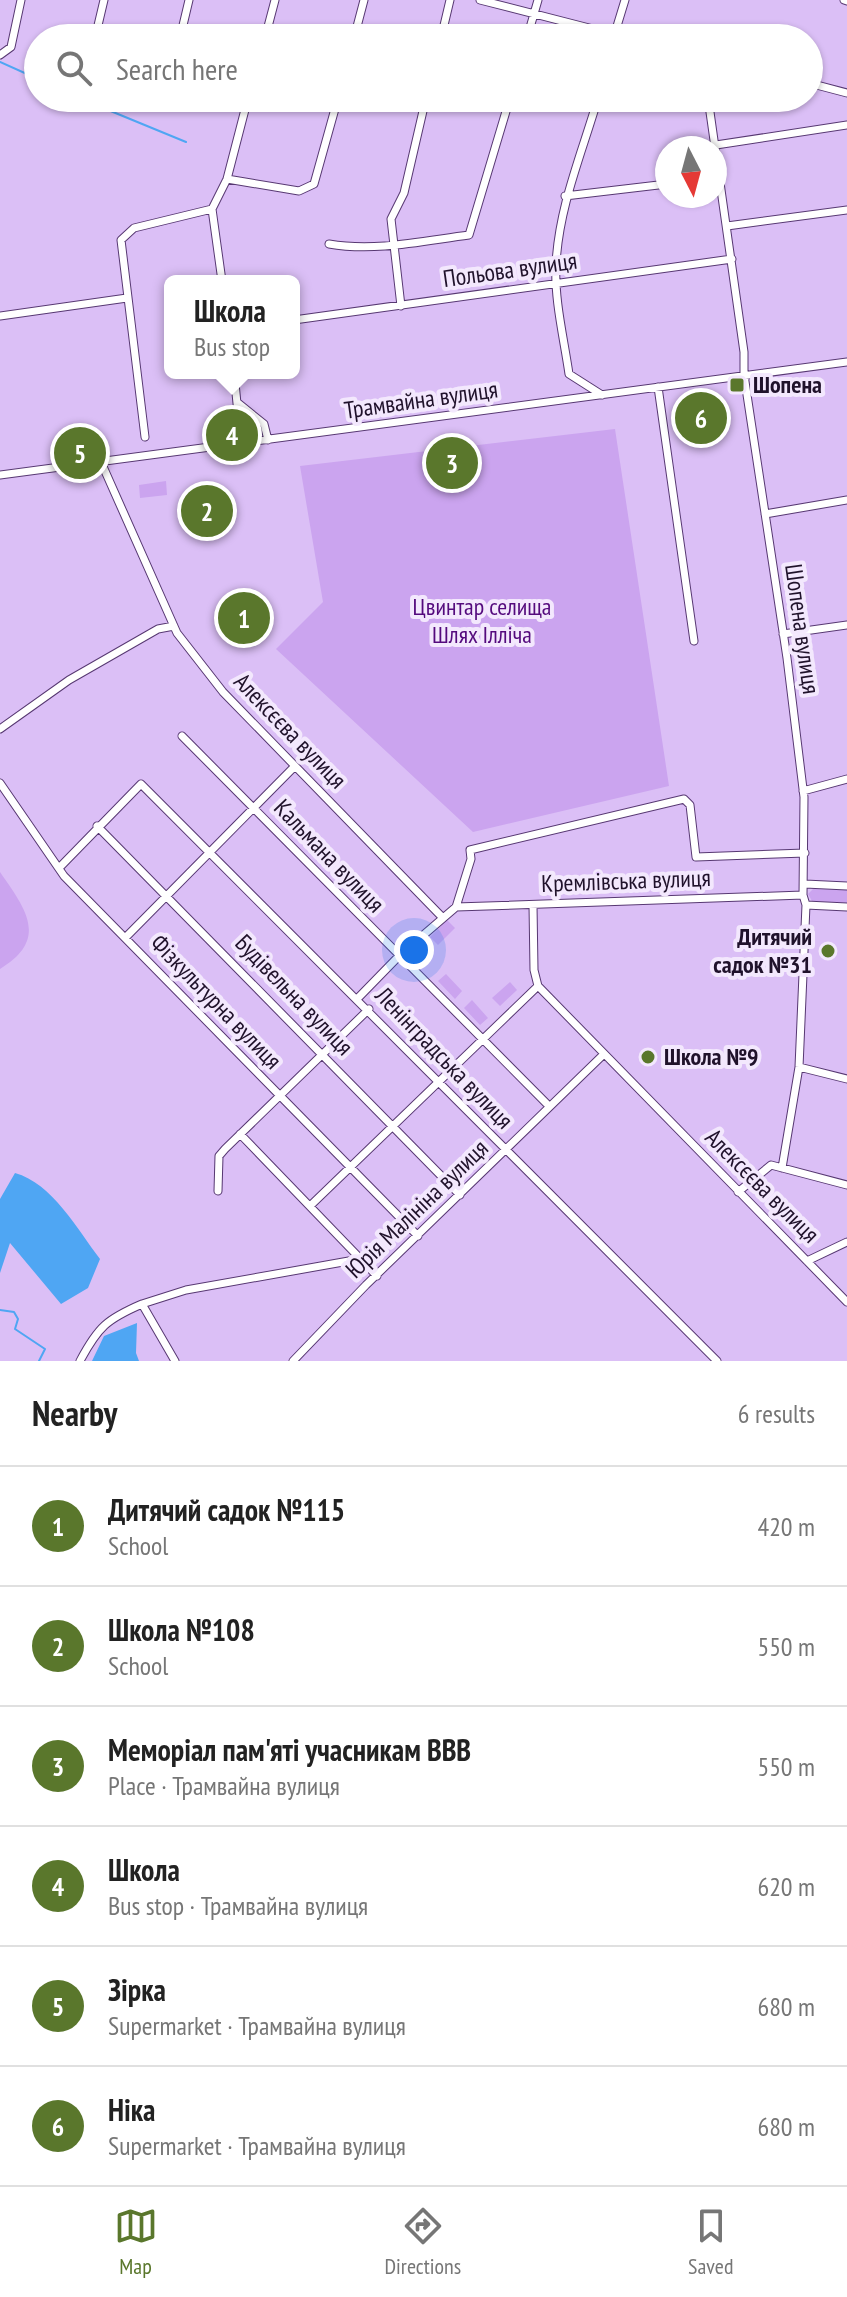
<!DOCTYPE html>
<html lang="en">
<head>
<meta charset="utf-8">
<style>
	:root { --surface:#fff; --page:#f2f2f2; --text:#222; --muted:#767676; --line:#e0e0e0; --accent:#5a772c }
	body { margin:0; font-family:"PT Sans Narrow",sans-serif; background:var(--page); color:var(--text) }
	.compass { position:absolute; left:655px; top:136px; width:72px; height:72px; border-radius:50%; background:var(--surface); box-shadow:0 2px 6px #0004; rotate:174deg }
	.you { position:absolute; left:414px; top:950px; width:28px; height:28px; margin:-20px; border:6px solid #fff; border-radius:50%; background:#1a73e8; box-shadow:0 0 0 12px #1a73e833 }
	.badge { display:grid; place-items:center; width:52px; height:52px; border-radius:50%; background:var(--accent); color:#fff; font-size:26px; font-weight:700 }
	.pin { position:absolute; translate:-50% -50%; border:4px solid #fff; box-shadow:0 2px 8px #0006 }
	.popup { position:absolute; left:164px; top:275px; width:136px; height:104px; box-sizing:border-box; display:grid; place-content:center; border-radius:12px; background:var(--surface); filter:drop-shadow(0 2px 6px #0005); font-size:26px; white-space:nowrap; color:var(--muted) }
	.popup b { font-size:30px; color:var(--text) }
	.popup::after { content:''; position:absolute; left:50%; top:100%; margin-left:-16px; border:16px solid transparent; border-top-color:var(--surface) }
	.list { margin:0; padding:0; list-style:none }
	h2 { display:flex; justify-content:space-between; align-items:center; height:104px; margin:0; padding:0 32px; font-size:34px }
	h2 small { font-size:26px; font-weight:400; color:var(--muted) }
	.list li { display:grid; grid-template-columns:52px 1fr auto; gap:24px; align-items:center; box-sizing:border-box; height:120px; padding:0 32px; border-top:2px solid var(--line) }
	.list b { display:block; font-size:30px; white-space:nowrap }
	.list p { margin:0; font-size:26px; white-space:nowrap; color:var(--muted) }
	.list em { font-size:26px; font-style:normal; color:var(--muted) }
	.icon { flex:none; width:44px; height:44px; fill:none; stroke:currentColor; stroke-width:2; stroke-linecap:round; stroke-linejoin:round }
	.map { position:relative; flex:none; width:847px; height:1361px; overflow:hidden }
	.search { position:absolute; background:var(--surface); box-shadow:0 2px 6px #0004; left:24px; right:24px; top:24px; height:88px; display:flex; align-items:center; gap:20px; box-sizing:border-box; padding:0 28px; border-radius:44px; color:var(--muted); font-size:30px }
	.sheet { height:824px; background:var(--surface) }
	nav { display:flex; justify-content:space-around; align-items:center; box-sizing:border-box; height:112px; border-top:2px solid var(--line); background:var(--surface); font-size:22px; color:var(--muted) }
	nav a { display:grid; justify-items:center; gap:4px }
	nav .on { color:var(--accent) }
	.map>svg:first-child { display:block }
	.green { fill:#cba4ef }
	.water { fill:#4fa6f3 }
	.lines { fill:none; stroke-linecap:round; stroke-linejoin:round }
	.stream { stroke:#4fa6f3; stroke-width:2 }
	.minor-casing { stroke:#573872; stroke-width:9 }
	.minor { stroke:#fff; stroke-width:7 }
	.poi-dot { fill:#5a772c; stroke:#f3e8fd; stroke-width:3 }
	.labels { text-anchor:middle; stroke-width:8; stroke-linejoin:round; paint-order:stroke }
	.street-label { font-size:24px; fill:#20122b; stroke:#f3e8fd }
	.poi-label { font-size:24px; font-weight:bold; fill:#20122b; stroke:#f3e8fd; text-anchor:start }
	.park-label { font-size:24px; fill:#540a7d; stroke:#f3e8fd }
</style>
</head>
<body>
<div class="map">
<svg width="847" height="1361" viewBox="0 0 847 1361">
	<rect width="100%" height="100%" fill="#dbbff6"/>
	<!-- green -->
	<path class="green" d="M615 429 669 786 473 832 276 649 323 602 300 466Z
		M166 481 167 495 140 498 139 485Z
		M0 872C25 908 50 939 0 969Z
		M813 889 847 890V903L812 901 808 894Z
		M447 920 455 928 438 945 430 937Z
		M446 974 462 991 455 999 438 981Z
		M510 982 517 990 500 1006 492 998Z
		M472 1000 488 1018 480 1025 464 1008Z"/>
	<!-- water -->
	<path class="water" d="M15 1173C52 1183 78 1230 100 1259L88 1288 61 1304 10 1243 0 1273V1199Z
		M137 1323 136 1353 139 1361H92L104 1336Z"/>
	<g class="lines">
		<!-- stream -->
		<path class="stream" d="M0 62 38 79
			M79 98 186 142
			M0 1310 14 1312 18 1319 15 1329 45 1349 39 1361"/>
		<defs>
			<path id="minor" d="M480 0 628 38
				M844 0 847 1
				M614 36 625 0
				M95 38 104 0
				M180 38 189 0
				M265 38 275 0
				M354 38 364 0
				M441 38 450 0
				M527 38 538 0
				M0 55 11 47 21 0
				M809 83 847 93
				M598 98C582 153 559 206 556 264 554 299 564 339 569 374L602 395
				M708 98 744 352V375L787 658 804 797 803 895 806 905 799 1067 782 1168
				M597 101 640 98
				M163 107 166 98
				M716 145 847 125
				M227 179 299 191 314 184 338 98
				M565 196 667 184
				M727 226 847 210
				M329 244C375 252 423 241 469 235L510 98
				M222 281 212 209 227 179 248 98
				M401 306 391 219 404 193 426 98
				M0 316 127 298
				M294 320 732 259
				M234 373 241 444
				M658 387 694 641
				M238 403 264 424 268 440
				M145 437 121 240 134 228 212 209
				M101 462 177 633 223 692 442 917
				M0 475 847 362
				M765 514 847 500
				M783 634 847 625
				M0 729 69 680 158 629 174 626
				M182 736 549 1106
				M0 783 64 876 418 1236
				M803 791 847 779
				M97 826 460 1195
				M59 868 141 784 717 1361
				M805 884 847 886
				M533 905 534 970 538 986 847 1302
				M806 905 847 907
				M456 907 471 859 470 850 684 799 690 805 696 857 805 853
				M125 938 295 766
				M358 998 399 956 456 907 803 895
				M799 1067 847 1079
				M240 1134 377 1276
				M218 1191 219 1156 225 1149 369 1009
				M738 1192 771 1165 847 1185
				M310 1206 538 986
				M807 1261 847 1242
				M142 1304 186 1290 360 1259
				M80 1361C98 1327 107 1319 142 1304L175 1361
				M293 1361 366 1285 604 1054"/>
		</defs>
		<!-- minor casing -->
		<use href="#minor" class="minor-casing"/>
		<!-- minor -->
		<use href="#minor" class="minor"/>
	</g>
	<!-- markers -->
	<g class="poi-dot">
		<rect x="729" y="377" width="16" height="16" rx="4"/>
		<circle cx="828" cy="951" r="8"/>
		<circle cx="648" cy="1057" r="8"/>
	</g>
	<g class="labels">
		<!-- street labels -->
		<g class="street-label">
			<text transform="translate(510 270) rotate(-8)" y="8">Польова вулиця</text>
			<text transform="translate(421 400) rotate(-8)" y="8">Трамвайна вулиця</text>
			<text transform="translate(802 629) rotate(82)" y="8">Шопена вулиця</text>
			<text transform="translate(290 731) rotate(46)" y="8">Алексєєва вулиця</text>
			<text transform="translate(329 856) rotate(46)" y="8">Кальмана вулиця</text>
			<text transform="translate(626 881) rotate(-2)" y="8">Кремлівська вулиця</text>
			<text transform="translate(294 995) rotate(46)" y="8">Будівельна вулиця</text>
			<text transform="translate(216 1002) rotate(46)" y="8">Фiзкультурна вулиця</text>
			<text transform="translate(444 1058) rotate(46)" y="8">Ленінградська вулиця</text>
			<text transform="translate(762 1186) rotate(45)" y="8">Алексєєва вулиця</text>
			<text transform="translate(417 1209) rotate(-44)" y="8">Юрія Малініна вулиця</text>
		</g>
		<!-- poi labels -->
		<g class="poi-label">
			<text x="753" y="393">Шопена</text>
			<text x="812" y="945" text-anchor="end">Дитячий<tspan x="812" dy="28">садок №31</tspan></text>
			<text x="664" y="1065">Школа №9</text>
		</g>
		<!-- park labels -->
		<g class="park-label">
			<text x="482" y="615">Цвинтар селища<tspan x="482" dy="28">Шлях Ілліча</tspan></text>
		</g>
	</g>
</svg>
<svg class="compass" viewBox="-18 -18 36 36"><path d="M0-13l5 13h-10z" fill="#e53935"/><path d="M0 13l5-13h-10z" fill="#767676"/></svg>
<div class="you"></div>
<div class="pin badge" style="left:244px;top:618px">1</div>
<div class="pin badge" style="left:207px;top:511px">2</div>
<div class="pin badge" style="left:452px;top:463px">3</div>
<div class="pin badge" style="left:232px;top:435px">4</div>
<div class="popup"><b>Школа</b>Bus stop</div>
<div class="pin badge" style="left:80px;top:453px">5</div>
<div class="pin badge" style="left:701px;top:418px">6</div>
<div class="search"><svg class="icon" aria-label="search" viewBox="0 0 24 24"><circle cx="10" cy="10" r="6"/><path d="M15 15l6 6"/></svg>Search here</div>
</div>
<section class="sheet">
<h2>Nearby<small>6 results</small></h2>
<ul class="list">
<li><span class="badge">1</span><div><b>Дитячий садок №115</b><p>School</p></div><em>420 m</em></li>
<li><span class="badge">2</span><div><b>Школа №108</b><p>School</p></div><em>550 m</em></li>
<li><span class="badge">3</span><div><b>Меморіал пам'яті учасникам ВВВ</b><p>Place · Трамвайна вулиця</p></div><em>550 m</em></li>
<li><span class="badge">4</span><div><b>Школа</b><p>Bus stop · Трамвайна вулиця</p></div><em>620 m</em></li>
<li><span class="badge">5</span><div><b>Зірка</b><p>Supermarket · Трамвайна вулиця</p></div><em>680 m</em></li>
<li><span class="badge">6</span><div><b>Ніка</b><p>Supermarket · Трамвайна вулиця</p></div><em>680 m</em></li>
</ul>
</section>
<nav>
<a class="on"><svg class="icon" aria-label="map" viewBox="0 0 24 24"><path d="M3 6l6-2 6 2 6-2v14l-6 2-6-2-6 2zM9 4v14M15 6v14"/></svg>Map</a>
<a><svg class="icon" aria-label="directions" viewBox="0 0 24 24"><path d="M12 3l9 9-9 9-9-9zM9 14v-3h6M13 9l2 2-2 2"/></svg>Directions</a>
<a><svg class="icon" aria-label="saved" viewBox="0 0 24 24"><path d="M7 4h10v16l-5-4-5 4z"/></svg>Saved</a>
</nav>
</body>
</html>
